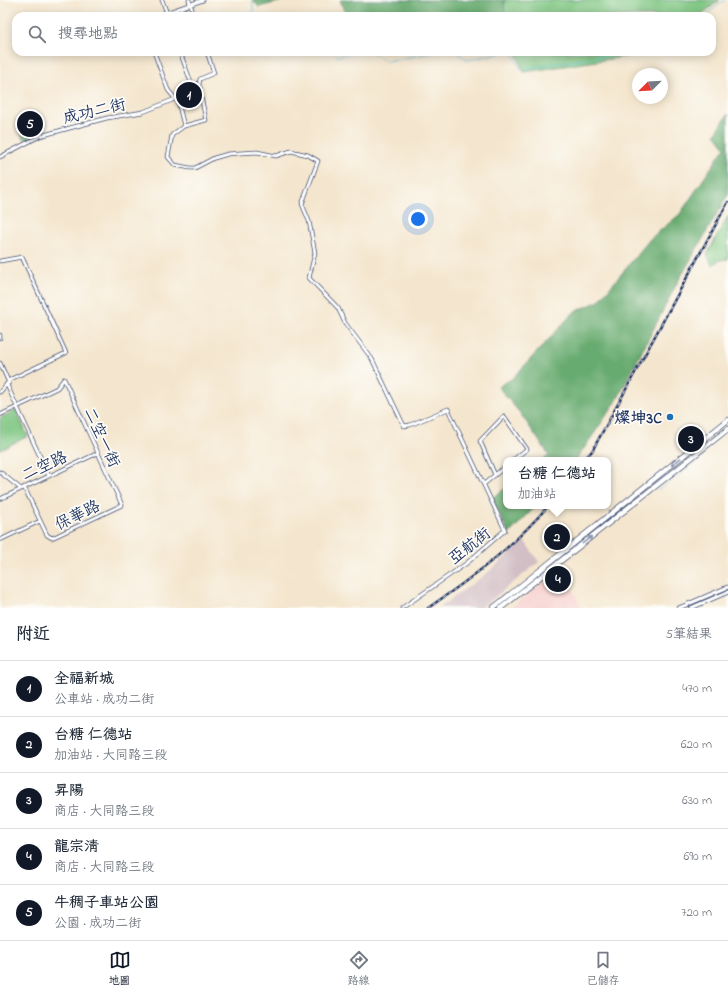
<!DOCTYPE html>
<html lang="zh-TW">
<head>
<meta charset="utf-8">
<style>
	:root { --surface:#fff; --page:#f6f6f7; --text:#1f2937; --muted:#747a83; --line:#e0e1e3; --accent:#111827 }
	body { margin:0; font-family:"Indie Flower","LXGW WenKai TC",sans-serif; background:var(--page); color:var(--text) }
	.compass { position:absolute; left:632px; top:68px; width:36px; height:36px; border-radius:50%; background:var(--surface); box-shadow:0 2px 10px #0003; rotate:246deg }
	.you { position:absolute; left:418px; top:219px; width:14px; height:14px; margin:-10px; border:3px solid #fff; border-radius:50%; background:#1a73e8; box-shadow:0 0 0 6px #1a73e833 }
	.badge { display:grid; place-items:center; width:26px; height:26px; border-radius:50%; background:var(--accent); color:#fff; font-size:13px; font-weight:700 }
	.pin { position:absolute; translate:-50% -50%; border:2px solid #fff; box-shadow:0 1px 4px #0006 }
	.popup { position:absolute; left:503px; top:457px; width:108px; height:52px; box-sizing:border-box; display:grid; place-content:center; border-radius:8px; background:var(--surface); filter:drop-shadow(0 1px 3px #0005); font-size:13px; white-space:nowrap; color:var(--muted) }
	.popup b { font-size:15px; color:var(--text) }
	.popup::after { content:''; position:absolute; left:50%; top:100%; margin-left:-8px; border:8px solid transparent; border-top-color:var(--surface) }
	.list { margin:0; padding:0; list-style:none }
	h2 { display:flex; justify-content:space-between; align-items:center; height:52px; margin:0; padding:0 16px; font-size:17px }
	h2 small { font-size:13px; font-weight:400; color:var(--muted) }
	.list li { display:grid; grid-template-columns:26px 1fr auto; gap:12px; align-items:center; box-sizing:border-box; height:56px; padding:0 16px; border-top:1px solid var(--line) }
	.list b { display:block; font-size:15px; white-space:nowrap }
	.list p { margin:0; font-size:13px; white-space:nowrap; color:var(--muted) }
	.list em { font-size:13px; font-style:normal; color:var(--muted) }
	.icon { flex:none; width:22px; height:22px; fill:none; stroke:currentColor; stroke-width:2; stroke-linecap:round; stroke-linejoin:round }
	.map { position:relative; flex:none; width:728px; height:608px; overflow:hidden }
	.search { position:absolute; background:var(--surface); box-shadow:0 2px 10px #0003; left:12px; right:12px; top:12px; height:44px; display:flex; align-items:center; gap:10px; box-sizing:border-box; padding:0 14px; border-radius:12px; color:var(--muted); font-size:15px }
	.sheet { height:332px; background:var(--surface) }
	nav { display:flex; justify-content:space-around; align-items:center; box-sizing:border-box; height:56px; border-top:1px solid var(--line); background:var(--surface); font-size:11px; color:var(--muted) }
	nav a { display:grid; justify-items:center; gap:2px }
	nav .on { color:var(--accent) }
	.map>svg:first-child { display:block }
	.built { fill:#f7d0cf }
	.industrial { fill:#d2bec5 }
	.green { fill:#7fc682; stroke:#4d7a70 }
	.forest { fill:#67ab70; stroke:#416d67 }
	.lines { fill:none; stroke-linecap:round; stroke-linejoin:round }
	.stream { stroke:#56b8d5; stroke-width:1 }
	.minor-casing { stroke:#3c4a6f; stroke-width:4.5 }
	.tertiary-casing { stroke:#3c4a6f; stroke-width:5 }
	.primary-casing { stroke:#3c4a6f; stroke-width:6 }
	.minor { stroke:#fff; stroke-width:3 }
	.tertiary { stroke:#fff; stroke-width:3.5 }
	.primary { stroke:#fff; stroke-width:4.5 }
	.rail-casing { stroke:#1b2f5e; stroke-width:2.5 }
	.rail { stroke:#fdfcf7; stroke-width:1; stroke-dasharray:3; stroke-linecap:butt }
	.oneway { stroke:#8d97ae }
	.poi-dot { fill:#1f6fb2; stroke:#fdfcf7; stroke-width:1.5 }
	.labels { text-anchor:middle; stroke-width:3.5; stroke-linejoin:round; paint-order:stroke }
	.street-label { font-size:16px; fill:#1b2f5e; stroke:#fdfcf7 }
	.poi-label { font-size:16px; font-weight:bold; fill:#1b2f5e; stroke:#fdfcf7; text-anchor:end }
</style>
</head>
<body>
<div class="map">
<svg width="728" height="608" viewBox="0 0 728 608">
	<rect width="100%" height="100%" fill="#fdfcf7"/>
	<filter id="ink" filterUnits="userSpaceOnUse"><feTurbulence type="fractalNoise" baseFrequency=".025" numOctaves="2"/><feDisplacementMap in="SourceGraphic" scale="8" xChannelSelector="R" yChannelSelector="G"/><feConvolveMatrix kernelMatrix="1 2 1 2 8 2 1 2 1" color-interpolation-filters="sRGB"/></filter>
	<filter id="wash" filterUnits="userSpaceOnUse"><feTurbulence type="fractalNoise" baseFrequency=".012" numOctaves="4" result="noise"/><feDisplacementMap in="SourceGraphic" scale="16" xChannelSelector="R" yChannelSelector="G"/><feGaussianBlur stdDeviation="0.9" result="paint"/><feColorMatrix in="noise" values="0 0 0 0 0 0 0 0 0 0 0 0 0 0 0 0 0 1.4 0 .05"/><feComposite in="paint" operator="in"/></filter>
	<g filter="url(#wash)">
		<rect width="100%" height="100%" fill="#f4e6ce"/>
		<!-- built -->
		<path class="built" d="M563 567 581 608H511L532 591Z"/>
		<!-- industrial -->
		<path class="industrial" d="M524 540 539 562 481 608H439L490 571Z"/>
		<!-- green -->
		<path class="green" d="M504 0H720L699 16H505Z
			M516 52H656L524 72Z
			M32 119 39 134 25 140 19 130Z
			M728 216V259L720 260 712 265 707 254Z
			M16 410 28 436 0 450V418Z"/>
		<!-- forest -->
		<path class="forest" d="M252 0H286L259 7Z
			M340 0H504L505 16H347Z
			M728 114V195L676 285 617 400 576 460H543L549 455 520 413 498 387 513 378 574 312 599 301 650 239 680 214 725 147 715 134Z
			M506 488V506H536L509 534 492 498Z"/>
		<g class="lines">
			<!-- stream -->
			<path class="stream" d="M253 0V16
				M704 16 725 0
				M333 52 337 56 362 52
				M371 52 386 61 439 52
				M456 52 468 60 504 52
				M512 52 521 69 630 52
				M658 490 702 457"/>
		</g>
	</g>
	<g filter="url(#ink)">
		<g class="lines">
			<defs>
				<path id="minor" d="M162 0 168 16
					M189 0 194 16
					M157 16 203 0
					M154 52 168 90 178 102 184 126
					M180 52 192 85 196 84 199 87 206 120 184 126 172 135 168 157 175 165 190 168H195L214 158 228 154 240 153 257 152 276 156 291 151 308 155 318 161 302 204 309 221 315 253 309 278 338 308 345 323 372 359 404 426 410 425 448 409 505 530 467 563 402 608
					M199 85 200 79 214 73 207 52
					M0 157 40 136 107 118 143 112 175 99 191 91 196 93 200 88
					M0 261 22 257 66 353 11 379 0 392
					M0 335V338
					M0 363 9 383
					M7 385 49 476
					M0 415 57 388 64 379
					M0 472 21 489
					M495 475 480 441 504 416 527 449 513 460
					M484 484 506 466
					M24 487 47 535 52 538 122 505 64 379
					M0 499 98 453
					M0 540 40 521"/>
				<path id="tertiary" d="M679 608 728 587
					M691 608 728 592"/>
				<path id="primary" d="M493 608 728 420
					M501 608 728 429"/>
			</defs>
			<!-- minor casing -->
			<use href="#minor" class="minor-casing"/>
			<!-- tertiary casing -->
			<use href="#tertiary" class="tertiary-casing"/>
			<!-- primary casing -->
			<use href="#primary" class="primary-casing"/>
			<!-- minor -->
			<use href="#minor" class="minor"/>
			<!-- tertiary -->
			<use href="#tertiary" class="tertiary"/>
			<!-- primary -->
			<use href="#primary" class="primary"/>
			<defs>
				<path id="rail" d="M584 460 592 451 624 393 728 202
					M428 608C472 578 513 547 548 506"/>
			</defs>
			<!-- rail casing -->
			<use href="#rail" class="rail-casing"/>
			<!-- rail -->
			<use href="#rail" class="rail"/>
		</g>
		<!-- one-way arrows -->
		<defs><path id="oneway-shaft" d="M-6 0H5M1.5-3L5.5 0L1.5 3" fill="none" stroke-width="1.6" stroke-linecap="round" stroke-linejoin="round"/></defs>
		<g class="oneway">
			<use href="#oneway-shaft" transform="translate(676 462) rotate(141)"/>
			<use href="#oneway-shaft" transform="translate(587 540) rotate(-38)"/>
		</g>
	</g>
	<!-- markers -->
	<circle class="poi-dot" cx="670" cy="417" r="4"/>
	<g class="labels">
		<!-- street labels -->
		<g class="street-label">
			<text transform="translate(94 110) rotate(-13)" y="6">成功二街</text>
			<text transform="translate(103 437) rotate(65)" y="6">二空一街</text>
			<text transform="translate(44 465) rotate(-25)" y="6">二空路</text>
			<text transform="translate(77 514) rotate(-26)" y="6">保華路</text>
			<text transform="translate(469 545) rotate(-38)" y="6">亞航街</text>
		</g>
		<!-- poi labels -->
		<g class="poi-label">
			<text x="662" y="423">燦坤3C</text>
		</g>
	</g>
</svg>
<svg class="compass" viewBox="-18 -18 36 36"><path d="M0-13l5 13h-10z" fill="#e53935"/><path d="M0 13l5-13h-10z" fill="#747a83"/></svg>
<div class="you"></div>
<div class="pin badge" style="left:189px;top:95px">1</div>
<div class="pin badge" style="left:557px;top:537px">2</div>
<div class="popup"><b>台糖 仁德站</b>加油站</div>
<div class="pin badge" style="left:691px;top:439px">3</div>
<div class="pin badge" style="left:558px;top:579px">4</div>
<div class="pin badge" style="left:30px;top:124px">5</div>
<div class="search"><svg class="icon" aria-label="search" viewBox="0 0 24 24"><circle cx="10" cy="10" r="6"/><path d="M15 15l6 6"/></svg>搜尋地點</div>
</div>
<section class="sheet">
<h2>附近<small>5筆結果</small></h2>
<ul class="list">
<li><span class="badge">1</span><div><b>全福新城</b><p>公車站 · 成功二街</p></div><em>470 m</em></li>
<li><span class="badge">2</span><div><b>台糖 仁德站</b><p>加油站 · 大同路三段</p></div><em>620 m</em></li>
<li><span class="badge">3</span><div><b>昇陽</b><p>商店 · 大同路三段</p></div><em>630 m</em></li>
<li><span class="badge">4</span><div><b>龍宗清</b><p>商店 · 大同路三段</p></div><em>690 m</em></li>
<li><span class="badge">5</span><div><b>牛稠子車站公園</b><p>公園 · 成功二街</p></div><em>720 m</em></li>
</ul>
</section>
<nav>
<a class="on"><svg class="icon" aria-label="map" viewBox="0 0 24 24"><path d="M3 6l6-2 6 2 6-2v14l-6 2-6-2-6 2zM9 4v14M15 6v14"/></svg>地圖</a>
<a><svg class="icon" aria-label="directions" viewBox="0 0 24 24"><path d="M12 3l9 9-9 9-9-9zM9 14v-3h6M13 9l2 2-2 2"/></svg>路線</a>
<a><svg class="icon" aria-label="saved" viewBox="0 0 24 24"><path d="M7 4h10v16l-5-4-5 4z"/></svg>已儲存</a>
</nav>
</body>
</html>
